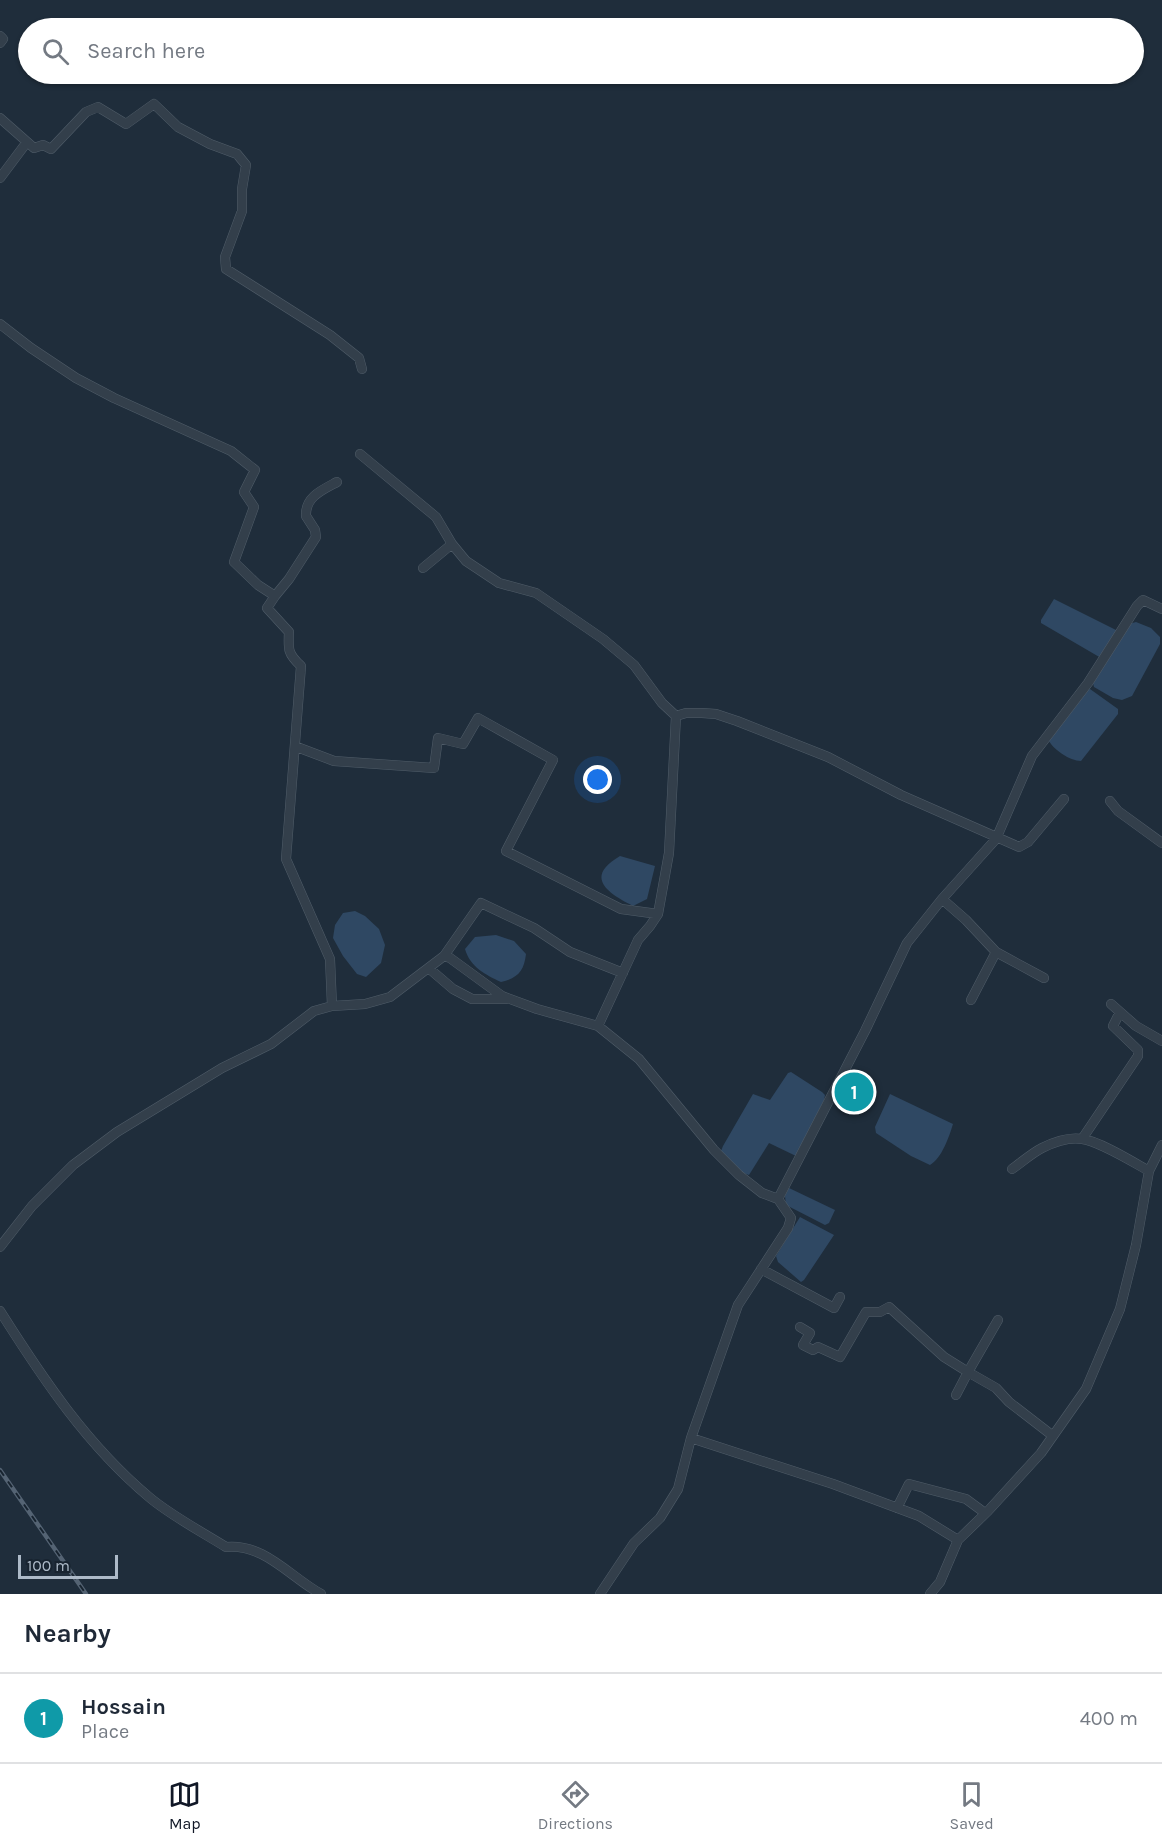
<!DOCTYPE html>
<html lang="en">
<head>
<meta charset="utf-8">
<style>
	:root { --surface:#fff; --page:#f6f6f7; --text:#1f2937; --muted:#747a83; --line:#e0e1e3; --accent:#111827 }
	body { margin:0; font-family:Karla,sans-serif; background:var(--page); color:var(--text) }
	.scale { position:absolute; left:18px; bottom:15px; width:100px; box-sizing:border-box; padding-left:6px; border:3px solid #adbac8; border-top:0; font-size:16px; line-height:21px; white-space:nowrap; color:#adbac8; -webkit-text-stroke:4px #182430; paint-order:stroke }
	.you { position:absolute; left:598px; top:780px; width:21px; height:21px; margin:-15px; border:4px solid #fff; border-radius:50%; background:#1a73e8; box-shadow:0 0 0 9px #1a73e833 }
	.badge { display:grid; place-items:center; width:39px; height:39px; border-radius:50%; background:var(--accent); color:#fff; font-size:20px; font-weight:700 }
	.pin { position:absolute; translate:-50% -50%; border:3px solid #fff; box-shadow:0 2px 6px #0006 }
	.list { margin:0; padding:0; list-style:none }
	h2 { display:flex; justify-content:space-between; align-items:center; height:78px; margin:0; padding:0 24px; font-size:26px }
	h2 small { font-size:20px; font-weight:400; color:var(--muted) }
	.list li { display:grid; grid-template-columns:39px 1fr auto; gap:18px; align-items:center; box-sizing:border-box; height:90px; padding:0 24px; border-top:2px solid var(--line) }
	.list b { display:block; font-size:22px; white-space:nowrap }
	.list p { margin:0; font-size:20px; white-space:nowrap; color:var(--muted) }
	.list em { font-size:20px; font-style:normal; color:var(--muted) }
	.icon { flex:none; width:33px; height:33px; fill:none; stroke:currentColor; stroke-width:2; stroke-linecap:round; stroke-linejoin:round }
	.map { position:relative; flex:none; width:1162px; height:1594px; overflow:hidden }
	.search { position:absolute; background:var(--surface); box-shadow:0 2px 4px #0004; left:18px; right:18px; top:18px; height:66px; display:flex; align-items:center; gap:15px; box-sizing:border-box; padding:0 21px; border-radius:33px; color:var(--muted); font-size:22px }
	.sheet { height:168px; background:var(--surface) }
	nav { display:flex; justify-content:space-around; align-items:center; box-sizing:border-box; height:84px; border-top:2px solid var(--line); background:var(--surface); font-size:16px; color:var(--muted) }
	nav a { display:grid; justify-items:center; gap:3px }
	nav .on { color:var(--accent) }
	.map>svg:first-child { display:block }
	.water { fill:#2f4863 }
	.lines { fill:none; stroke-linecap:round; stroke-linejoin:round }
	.minor-casing { stroke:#505d69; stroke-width:10 }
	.minor { stroke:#333f4b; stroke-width:9 }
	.rail-casing { stroke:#546373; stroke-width:4.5 }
	.rail { stroke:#182430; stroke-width:2; stroke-dasharray:7; stroke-linecap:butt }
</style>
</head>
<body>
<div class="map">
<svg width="1162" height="1594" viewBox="0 0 1162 1594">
	<rect width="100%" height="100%" fill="#1f2d3b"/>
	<!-- water -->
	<path class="water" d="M1054 599 1118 631 1101 658 1041 623V620Z
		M1136 622 1151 628 1160 637V644L1132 696 1122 700 1113 698 1094 687 1093 683 1129 624Z
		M1090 689 1118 709V714L1081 761C1070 761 1052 749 1048 739L1087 690Z
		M620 856 655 866 647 899 633 906C607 893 584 877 620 856Z
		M355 911 365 916 379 929 385 945 381 963 366 977 357 974 343 956 333 938 335 925 343 913Z
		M496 935 514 941 526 954C524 971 518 978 501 982 486 975 470 967 465 949L475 937Z
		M791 1072 822 1092 825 1095 824 1100 796 1156 769 1143 749 1175 743 1173 721 1151 723 1146 753 1094 770 1100 788 1073Z
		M890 1094 953 1124C949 1137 942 1158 930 1165L911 1156 876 1133 875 1127Z
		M789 1188 835 1210 829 1223 825 1225 786 1205 785 1196Z
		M800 1217 834 1235 804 1280 801 1282 778 1262 776 1256Z"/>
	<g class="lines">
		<defs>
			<path id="minor" d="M0 36 3 39 0 43
				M0 118 34 148 43 145 51 149 86 112 98 107 126 124 154 104 178 127 210 144 237 154 246 165 242 189V211L225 257 226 269 330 335 359 358 362 369
				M0 178 27 142
				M0 324 31 348 76 378 114 398 231 451 255 470 244 492 254 507 234 562 258 585 275 596 267 608 289 632C288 650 288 654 301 666L286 859 330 959 332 1006
				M360 454 436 517 452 544 466 561 499 583 536 593 603 639 634 665 662 703 676 716
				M423 568 452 544
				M275 596 289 579 316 537 315 530 306 516C305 497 322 490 337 482
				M297 747 334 761 434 768 438 738 463 744 478 718 553 760 506 851 621 909 658 914
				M1110 801 1118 811 1162 843
				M942 899 966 920 996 952 1044 978
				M444 956 481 903 534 928 570 952 623 973
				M432 971 453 989 472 999H507
				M971 1000 996 952
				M1111 1004 1136 1026 1162 1041
				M598 1026 638 940 650 926 658 914 669 853 676 716 686 713H702L716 714 737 721 828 757 901 795 1019 847 1028 842 1064 799
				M1082 1139 1138 1056V1050L1113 1026 1120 1012
				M1012 1169C1022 1162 1032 1153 1042 1148 1054 1142 1069 1137 1082 1139 1099 1141 1133 1162 1149 1171
				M0 1247 32 1206 73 1165 117 1132 222 1068 271 1044 314 1011 332 1006 365 1004 390 997 444 956 450 958 502 996 537 1009 598 1026 639 1059 714 1150 739 1175 762 1193 778 1199
				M761 1269 834 1308 840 1297
				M0 1311C43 1379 87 1445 149 1497 170 1515 202 1532 226 1547 264 1543 290 1577 321 1594
				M998 1320 968 1372 996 1388 1009 1402 1053 1436
				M800 1327 810 1333 803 1345 813 1350 818 1347 840 1357 866 1312H880L889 1307 944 1357 968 1372 956 1395
				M691 1438 833 1484 919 1516 958 1540 940 1582 930 1594
				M897 1508 909 1484 966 1499 985 1513
				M958 1540 988 1511 1041 1453 1086 1389 1120 1309 1136 1245 1149 1171 1162 1145
				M600 1594 634 1543 660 1518 678 1489 691 1438 738 1305 788 1228 791 1218 778 1199 865 1031 907 943 942 899 996 839 1032 756 1088 683 1137 606 1143 600 1162 609"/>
		</defs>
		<!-- minor casing -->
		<use href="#minor" class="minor-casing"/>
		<!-- minor -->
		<use href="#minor" class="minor"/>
		<defs>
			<path id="rail" d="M0 1470 86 1594"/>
		</defs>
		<!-- rail casing -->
		<use href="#rail" class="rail-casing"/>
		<!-- rail -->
		<use href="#rail" class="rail"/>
	</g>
</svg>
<div class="scale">100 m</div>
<div class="you"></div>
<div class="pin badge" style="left:854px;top:1092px;background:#0f9aa8">1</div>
<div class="search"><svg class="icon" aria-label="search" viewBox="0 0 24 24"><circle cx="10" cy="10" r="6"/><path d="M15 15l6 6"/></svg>Search here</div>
</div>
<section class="sheet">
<h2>Nearby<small></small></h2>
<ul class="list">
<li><span class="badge" style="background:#0f9aa8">1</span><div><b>Hossain</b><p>Place</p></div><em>400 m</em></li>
</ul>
</section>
<nav>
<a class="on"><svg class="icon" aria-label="map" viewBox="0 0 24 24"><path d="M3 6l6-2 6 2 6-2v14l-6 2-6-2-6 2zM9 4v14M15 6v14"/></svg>Map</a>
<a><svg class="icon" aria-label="directions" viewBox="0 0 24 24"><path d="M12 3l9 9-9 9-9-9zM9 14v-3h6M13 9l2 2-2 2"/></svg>Directions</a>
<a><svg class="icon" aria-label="saved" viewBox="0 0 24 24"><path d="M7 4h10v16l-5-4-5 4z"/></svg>Saved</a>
</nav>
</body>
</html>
